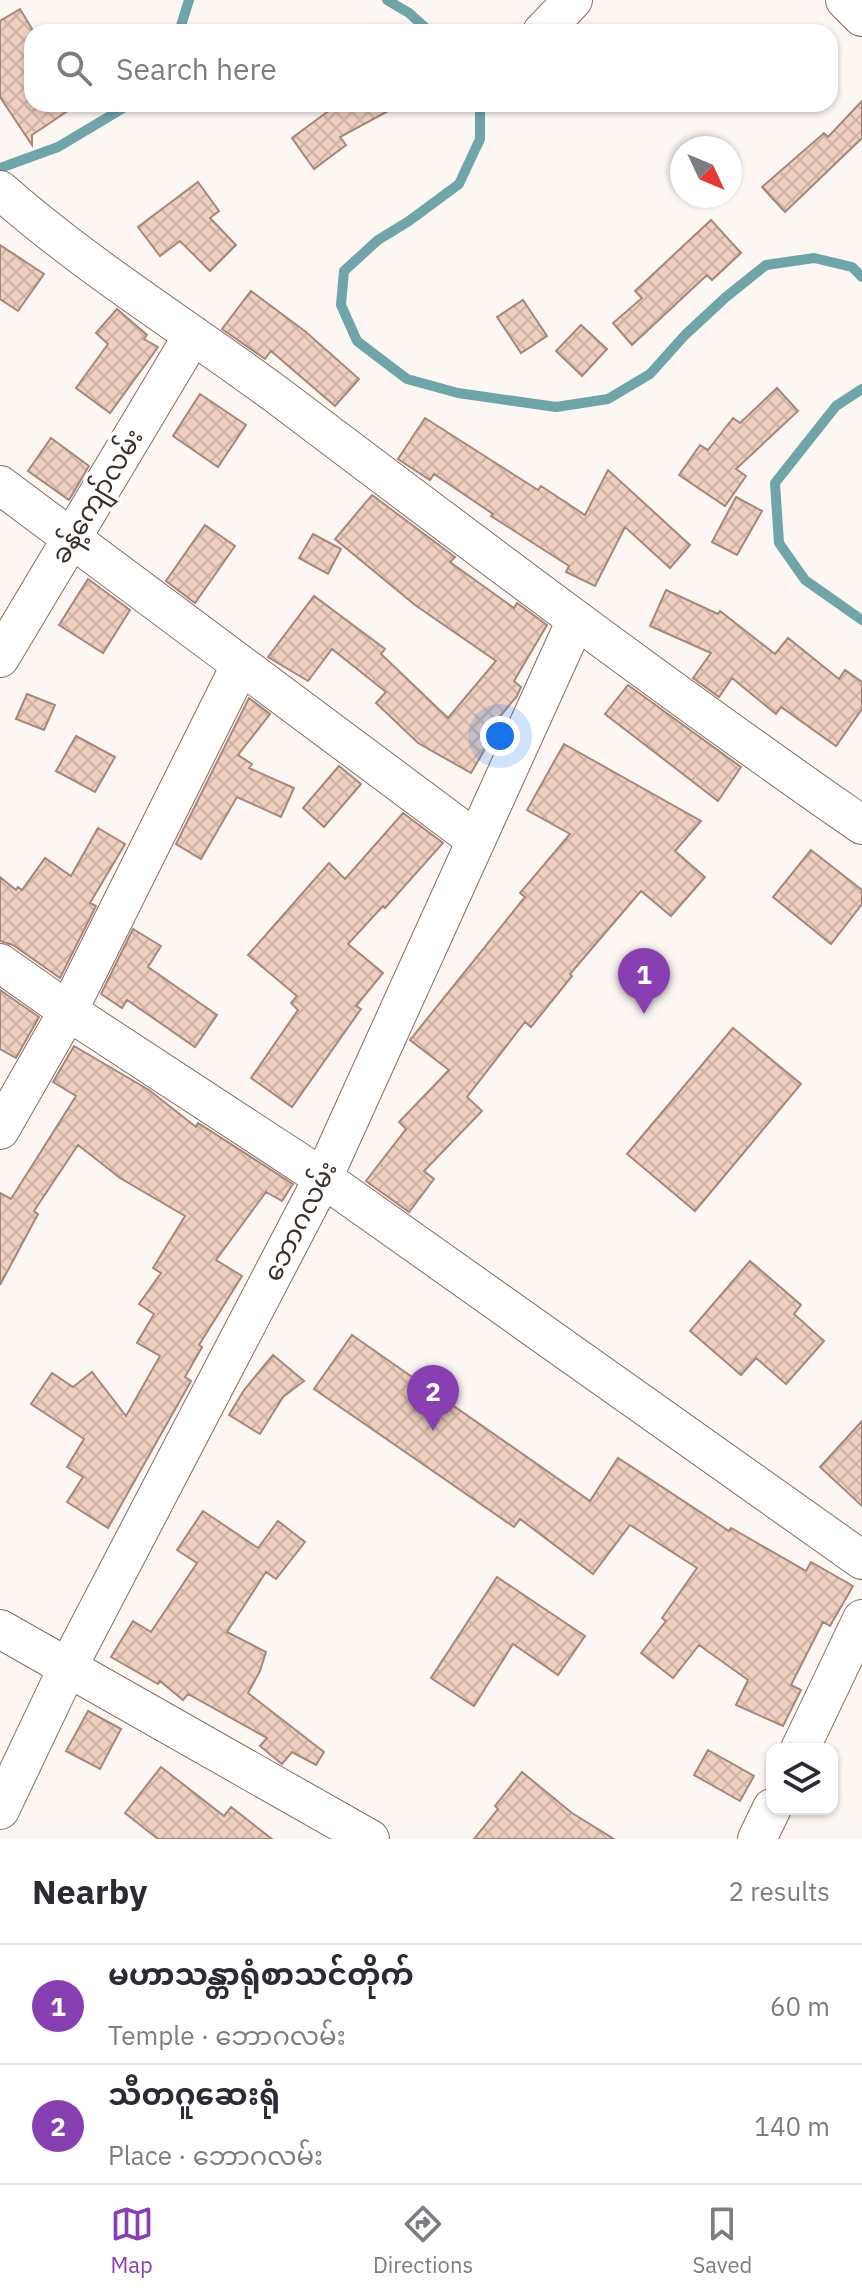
<!DOCTYPE html>
<html lang="en">
<head>
<meta charset="utf-8">
<style>
	:root { --surface:#fff; --page:#f2f2f3; --text:#2b2b33; --muted:#7c7c81; --line:#e1e1e2; --accent:#883fb2 }
	body { margin:0; font-family:"IBM Plex Sans","Noto Sans Myanmar",sans-serif; background:var(--page); color:var(--text) }
	.controls { position:absolute; right:24px; bottom:24px; display:grid; overflow:hidden; border-radius:16px; box-shadow:0 2px 6px #0004 }
	.controls button { width:72px; height:72px; display:grid; place-items:center; padding:0; border:0; border-bottom:2px solid var(--line); background:var(--surface); color:var(--text); font:40px sans-serif }
	.compass { position:absolute; left:670px; top:136px; width:72px; height:72px; border-radius:50%; background:var(--surface); box-shadow:0 2px 6px #0004; rotate:134deg }
	.you { position:absolute; left:500px; top:736px; width:28px; height:28px; margin:-20px; border:6px solid #fff; border-radius:50%; background:#1a73e8; box-shadow:0 0 0 12px #1a73e833 }
	.badge { display:grid; place-items:center; width:52px; height:52px; border-radius:50%; background:var(--accent); color:#fff; font-size:26px; font-weight:700 }
	.pin { position:absolute; translate:-50% -66px; filter:drop-shadow(0 2px 4px #0008) }
	.pin::after { content:''; position:absolute; top:42px; width:28px; height:24px; background:inherit; clip-path:polygon(0 0,100% 0,50% 100%) }
	.list { margin:0; padding:0; list-style:none }
	h2 { display:flex; justify-content:space-between; align-items:center; height:104px; margin:0; padding:0 32px; font-size:34px }
	h2 small { font-size:26px; font-weight:400; color:var(--muted) }
	.list li { display:grid; grid-template-columns:52px 1fr auto; gap:24px; align-items:center; box-sizing:border-box; height:120px; padding:0 32px; border-top:2px solid var(--line) }
	.list b { display:block; font-size:30px; white-space:nowrap }
	.list p { margin:0; font-size:26px; white-space:nowrap; color:var(--muted) }
	.list em { font-size:26px; font-style:normal; color:var(--muted) }
	.icon { flex:none; width:44px; height:44px; fill:none; stroke:currentColor; stroke-width:2; stroke-linecap:round; stroke-linejoin:round }
	.map { position:relative; flex:none; width:862px; height:1839px; overflow:hidden }
	.search { position:absolute; background:var(--surface); box-shadow:0 2px 6px #0004; left:24px; right:24px; top:24px; height:88px; display:flex; align-items:center; gap:20px; box-sizing:border-box; padding:0 28px; border-radius:24px; color:var(--muted); font-size:30px }
	.sheet { height:344px; background:var(--surface) }
	nav { display:flex; justify-content:space-around; align-items:center; box-sizing:border-box; height:112px; border-top:2px solid var(--line); background:var(--surface); font-size:22px; color:var(--muted) }
	nav a { display:grid; justify-items:center; gap:4px }
	nav .on { color:var(--accent) }
	.map>svg:first-child { display:block }
	.lines { fill:none; stroke-linecap:round; stroke-linejoin:round }
	.stream { stroke:#6fa4a9; stroke-width:10 }
	.building { fill:url(#building-cross-hatch); stroke:#a6887a; stroke-width:2 }
	.street-casing { stroke:#886c5e; stroke-width:40 }
	.street { stroke:#fff; stroke-width:38 }
	.labels { text-anchor:middle; stroke-width:8; stroke-linejoin:round; paint-order:stroke }
	.street-label { font-size:26px; fill:#3b2f29; stroke:#fff }
</style>
</head>
<body>
<div class="map">
<svg width="862" height="1839" viewBox="0 0 862 1839">
	<defs>
		<pattern id="building-cross-hatch" width="8" height="8" patternUnits="userSpaceOnUse" patternTransform="scale(2)"><rect width="8" height="8" fill="#efcfbf"/><path d="M0 0l8 8M0 8l8-8" fill="none" stroke="#ceb2a4"/></pattern>
	</defs>
	<rect width="100%" height="100%" fill="#fdf7f4"/>
	<g class="lines">
		<!-- stream -->
		<path class="stream" d="M387 0 409 13 430 32
			M179 32 189 0
			M478 104 480 108V139L459 184 409 221 378 240 344 271 341 305 357 341 407 379 458 393 556 407 608 399 650 374 685 335 726 297 766 265 814 258 852 267 862 277
			M0 168 58 147 130 104
			M862 389 836 406 775 483 779 543 805 580 862 620"/>
	</g>
	<!-- building -->
	<path class="building" d="M20 9 32 29V104H78L32 135V145L0 97V21Z
		M862 101V138L785 212 762 187 824 133 828 137Z
		M338 104H401L340 137 346 145 314 169 292 138Z
		M198 182 219 211 210 218 236 245 210 271 180 241 160 256 138 227Z
		M711 220 741 253 712 280 707 275 632 345 613 323 642 298 635 291Z
		M0 245 44 274 18 311 0 299Z
		M251 291 306 332 359 379 335 406 271 351 265 359 222 329Z
		M523 300 547 336 521 353 497 317Z
		M117 309 147 335 144 339 158 347 110 413 76 388 108 344 96 333Z
		M581 325 607 349 582 376 556 351Z
		M777 388 798 411 736 469 746 476 725 506 679 475 700 445 708 450 733 418 740 423Z
		M200 394 246 425 218 467 173 436Z
		M425 418 538 490 541 486 585 515 608 470 690 545 670 568 625 527 595 586 566 572 569 566 491 516 493 514 434 474 430 480 398 459Z
		M51 438 89 466 69 500 28 471Z
		M372 495 455 557 450 562 514 608 517 603 547 625 514 681 521 687 517 696 482 738 489 742 471 773 418 743 376 703 386 692 332 649 308 681 268 657 314 596 385 649 381 654 448 718 496 661 415 605 335 539Z
		M736 497 762 511 737 555 712 542Z
		M205 525 235 546 195 603 166 581Z
		M313 534 341 549 328 574 299 558Z
		M88 579 130 610 103 653 59 625Z
		M666 590 718 614 720 611 775 654 788 638 839 679 845 670 862 682V709L836 746 781 707 776 714 732 678 719 697 693 678 711 653 650 626Z
		M628 685 741 767 718 801 605 714Z
		M27 694 55 705 44 730 16 719Z
		M249 698 270 714 238 755 252 764 249 768 294 788 281 817 237 797 201 859 176 844Z
		M76 736 115 757 95 792 56 771Z
		M564 744 701 821 675 851 705 877 671 916 641 891 570 974 572 976 531 1027 525 1022 467 1097 482 1111 424 1171 434 1179 409 1212 366 1181 406 1129 399 1122 449 1070 410 1040 525 897 520 893 570 834 527 810Z
		M339 766 361 784 324 827 303 808Z
		M403 813 443 843 385 908 383 906 348 944 383 973 356 1006 361 1009 292 1107 251 1078 298 1010 291 1003 297 996 248 955 329 863 345 879Z
		M98 828 125 844 90 903 96 906 60 978 13 945 0 941V877L16 890 18 887 22 890 45 858 71 876Z
		M811 850 862 890V904L831 944 773 897Z
		M133 929 161 946 148 967 217 1015 195 1047 127 1000 122 1008 101 994Z
		M0 990 39 1017 16 1058 0 1049Z
		M733 1028 801 1084 695 1211 627 1154Z
		M74 1046 149 1090 196 1127 198 1123 293 1184 282 1201 266 1192 216 1260 242 1276 199 1345 202 1347 185 1377 191 1381 108 1528 67 1502 83 1477 67 1467 84 1439 31 1404 52 1373 73 1387 92 1372 126 1416 160 1356 137 1343 154 1314 139 1304 161 1273 153 1268 185 1216 120 1178 78 1145 34 1211 38 1214 0 1285V1193L11 1199 76 1096 53 1082Z
		M750 1261 801 1305 794 1314 824 1341 786 1384 756 1358 741 1375 690 1331Z
		M352 1335 590 1501 618 1458 729 1531 731 1528 806 1571 811 1562 853 1586 830 1626 823 1622 791 1685 801 1690 783 1726 736 1705 748 1680 699 1645 673 1678 641 1653 666 1621 662 1618 697 1568 630 1525 593 1574 520 1519 514 1527 314 1389Z
		M273 1355 304 1381 283 1397 260 1434 229 1415 244 1390Z
		M862 1421V1506L820 1467Z
		M203 1511 258 1548 278 1521 305 1542 276 1579 266 1572 227 1632 266 1652 260 1671 248 1693 324 1752 316 1765 292 1752 282 1764 260 1746 267 1738 188 1694 183 1700 160 1681 158 1684 111 1657 133 1621 151 1632 197 1563 177 1550Z
		M497 1577 585 1636 558 1675 513 1644 474 1706 431 1678Z
		M88 1711 121 1729 100 1769 66 1751Z
		M708 1750 754 1776 740 1801 694 1775Z
		M161 1767 224 1816 231 1807 272 1839H158L125 1813Z
		M522 1772 572 1813 614 1839H474L498 1809 495 1806Z"/>
	<g class="lines">
		<defs>
			<path id="street" d="M845 0 862 17
				M542 32 573 0
				M0 190C86 266 185 327 277 395 470 541 663 687 862 825
				M0 485 476 840
				M0 658 193 335
				M0 963 68 1011 323 1178 862 1560
				M0 1130 68 1011 240 666
				M0 1629 370 1839
				M800 1749 862 1619
				M0 1810 68 1667 323 1178 576 620
				M757 1839 772 1808"/>
		</defs>
		<!-- street casing -->
		<use href="#street" class="street-casing"/>
		<!-- street -->
		<use href="#street" class="street"/>
	</g>
	<g class="labels">
		<!-- street labels -->
		<g class="street-label">
			<text transform="translate(97 496) rotate(-59)" y="9">ခန့်ကျော်လမ်း</text>
			<text transform="translate(300 1221) rotate(-63)" y="9">ဘောဂလမ်း</text>
		</g>
	</g>
</svg>
<div class="controls">
<button><svg class="icon" aria-label="layers" viewBox="0 0 24 24"><path d="M12 4l9 5-9 5-9-5zM3 14l9 5 9-5"/></svg></button>
</div>
<svg class="compass" viewBox="-18 -18 36 36"><path d="M0-13l5 13h-10z" fill="#e53935"/><path d="M0 13l5-13h-10z" fill="#7c7c81"/></svg>
<div class="you"></div>
<div class="pin badge" style="left:644px;top:1014px">1</div>
<div class="pin badge" style="left:433px;top:1431px">2</div>
<div class="search"><svg class="icon" aria-label="search" viewBox="0 0 24 24"><circle cx="10" cy="10" r="6"/><path d="M15 15l6 6"/></svg>Search here</div>
</div>
<section class="sheet">
<h2>Nearby<small>2 results</small></h2>
<ul class="list">
<li><span class="badge">1</span><div><b>မဟာသန္တာရုံစာသင်တိုက်</b><p>Temple · ဘောဂလမ်း</p></div><em>60 m</em></li>
<li><span class="badge">2</span><div><b>သီတဂူဆေးရုံ</b><p>Place · ဘောဂလမ်း</p></div><em>140 m</em></li>
</ul>
</section>
<nav>
<a class="on"><svg class="icon" aria-label="map" viewBox="0 0 24 24"><path d="M3 6l6-2 6 2 6-2v14l-6 2-6-2-6 2zM9 4v14M15 6v14"/></svg>Map</a>
<a><svg class="icon" aria-label="directions" viewBox="0 0 24 24"><path d="M12 3l9 9-9 9-9-9zM9 14v-3h6M13 9l2 2-2 2"/></svg>Directions</a>
<a><svg class="icon" aria-label="saved" viewBox="0 0 24 24"><path d="M7 4h10v16l-5-4-5 4z"/></svg>Saved</a>
</nav>
</body>
</html>
